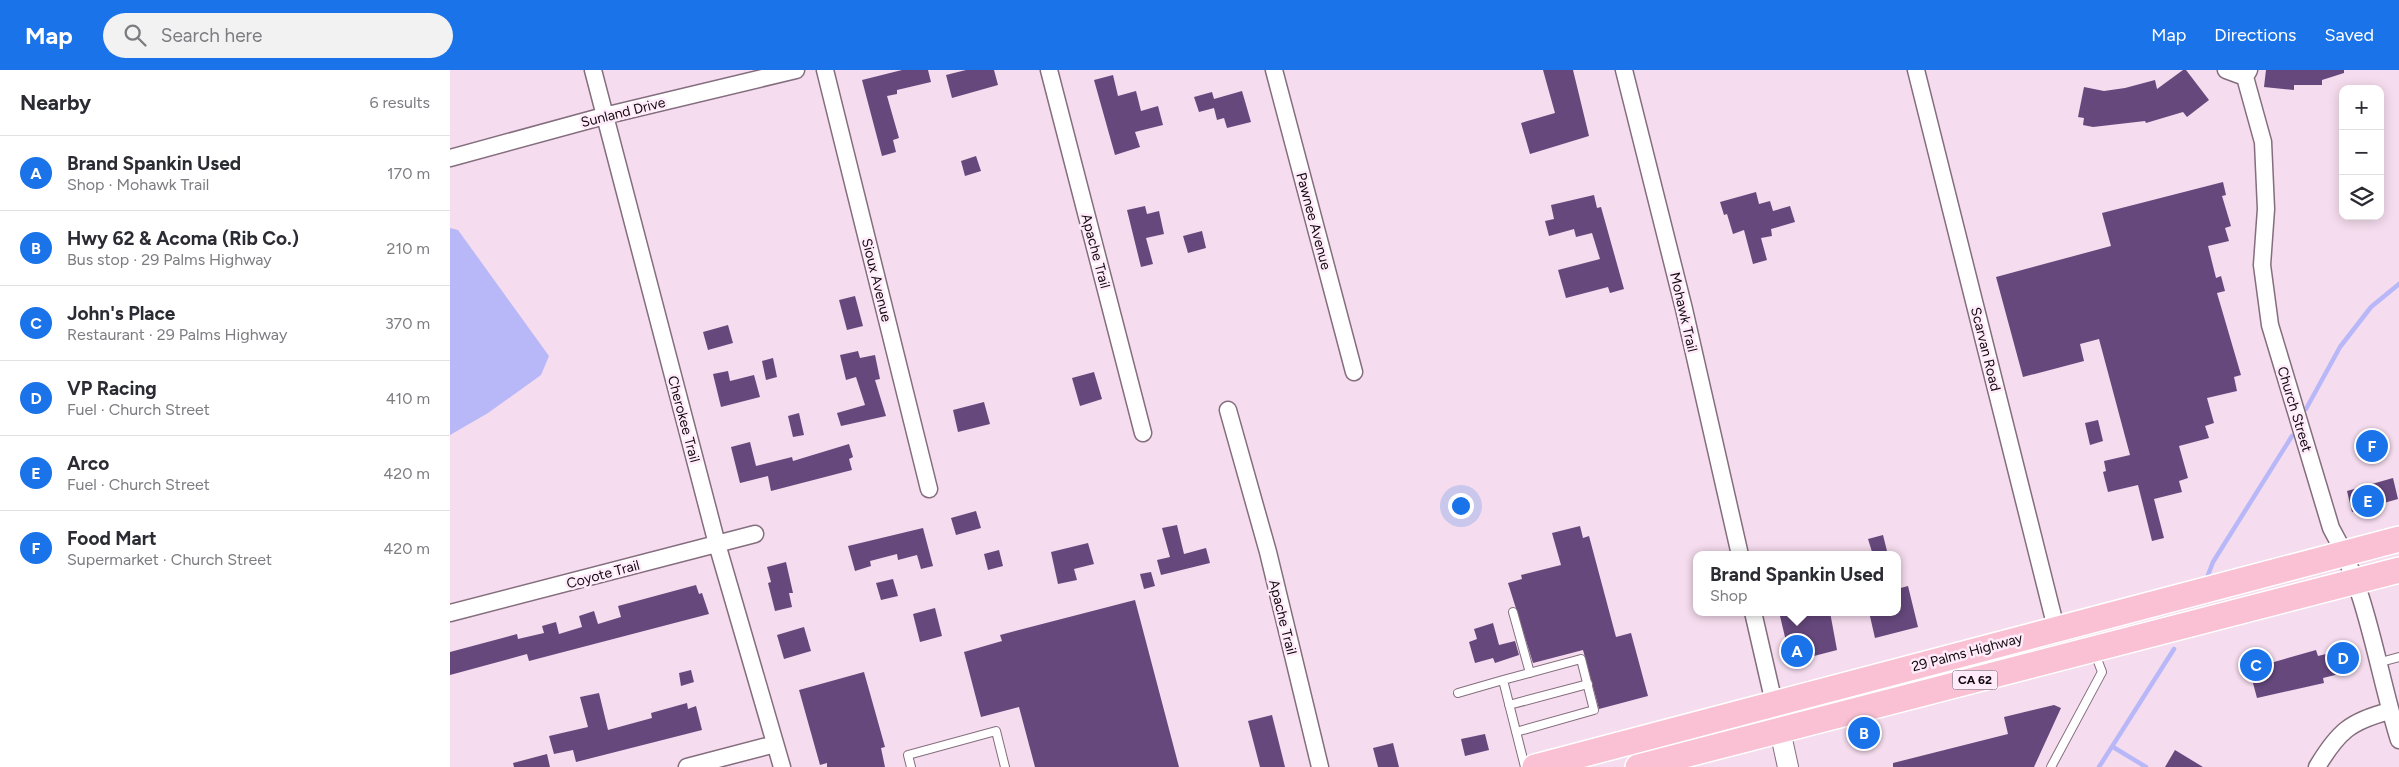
<!DOCTYPE html>
<html lang="en">
<head>
<meta charset="utf-8">
<style>
	:root { --surface:#fff; --page:#f2f2f3; --text:#2b2b33; --muted:#7c7c81; --line:#e1e1e2; --accent:#1a73e8 }
	body { margin:0; font-family:Figtree,sans-serif; background:var(--page); color:var(--text) }
	.controls { position:absolute; right:15px; top:15px; display:grid; overflow:hidden; border-radius:10px; box-shadow:0 2px 12px #0003 }
	.controls button { width:45px; height:45px; display:grid; place-items:center; padding:0; border:0; border-bottom:1px solid var(--line); background:var(--surface); color:var(--text); font:25px sans-serif }
	.you { position:absolute; left:1010px; top:435px; width:18px; height:18px; margin:-12px; border:4px solid #fff; border-radius:50%; background:#1a73e8; box-shadow:0 0 0 8px #1a73e833 }
	.badge { display:grid; place-items:center; width:32px; height:32px; border-radius:50%; background:var(--accent); color:#fff; font-size:16px; font-weight:700 }
	.pin { position:absolute; translate:-50% -50%; border:2px solid #fff; box-shadow:0 1px 5px #0006 }
	.popup { position:absolute; left:1243px; top:481px; width:208px; height:65px; box-sizing:border-box; display:grid; place-content:center; border-radius:10px; background:var(--surface); filter:drop-shadow(0 1px 4px #0005); font-size:16px; white-space:nowrap; color:var(--muted) }
	.popup b { font-size:19px; color:var(--text) }
	.popup::after { content:''; position:absolute; left:50%; top:100%; margin-left:-10px; border:10px solid transparent; border-top-color:var(--surface) }
	.list { margin:0; padding:0; list-style:none }
	h2 { display:flex; justify-content:space-between; align-items:center; height:65px; margin:0; padding:0 20px; font-size:21px }
	h2 small { font-size:16px; font-weight:400; color:var(--muted) }
	.list li { display:grid; grid-template-columns:32px 1fr auto; gap:15px; align-items:center; box-sizing:border-box; height:75px; padding:0 20px; border-top:1px solid var(--line) }
	.list b { display:block; font-size:19px; white-space:nowrap }
	.list p { margin:0; font-size:16px; white-space:nowrap; color:var(--muted) }
	.list em { font-size:16px; font-style:normal; color:var(--muted) }
	.icon { flex:none; width:28px; height:28px; fill:none; stroke:currentColor; stroke-width:2; stroke-linecap:round; stroke-linejoin:round }
	.map { position:relative; flex:none; width:1949px; height:697px; overflow:hidden }
	header { display:flex; align-items:center; gap:30px; box-sizing:border-box; height:70px; padding:0 25px; background:var(--accent); color:#fff }
	header strong { font-size:24px }
	nav { display:flex; gap:28px; margin-inline-start:auto; font-size:18px }
	.search { width:350px; height:45px; background:var(--page); display:flex; align-items:center; gap:12px; box-sizing:border-box; padding:0 18px; border-radius:28px; color:var(--muted); font-size:19px }
	main { display:flex }
	aside { flex:1; background:var(--surface) }
	.map>svg:first-child { display:block }
	.water { fill:#b8b8f8 }
	.lines { fill:none; stroke-linecap:round; stroke-linejoin:round }
	.stream { stroke:#b8b8f8; stroke-width:4.5 }
	.building { fill:#66487d }
	.service-casing { stroke:#846e7e; stroke-width:10 }
	.minor-casing { stroke:#846e7e; stroke-width:19 }
	.tertiary-casing { stroke:#846e7e; stroke-width:22 }
	.primary-casing { stroke:#fff; stroke-width:28 }
	.service { stroke:#fff; stroke-width:8 }
	.minor { stroke:#fff; stroke-width:16 }
	.tertiary { stroke:#fff; stroke-width:20 }
	.primary { stroke:#f9c1d3; stroke-width:25 }
	.labels { text-anchor:middle; stroke-width:5; stroke-linejoin:round; paint-order:stroke }
	.shield { fill:#ffebfa; stroke:#584d56; stroke-width:1 }
	.shield-label { font-size:12px; font-weight:bold; fill:#10090f }
	.street-label { font-size:14px; fill:#10090f; stroke:#ffebfa }
</style>
</head>
<body>
<header>
<strong>Map</strong>
<div class="search"><svg class="icon" aria-label="search" viewBox="0 0 24 24"><circle cx="10" cy="10" r="6"/><path d="M15 15l6 6"/></svg>Search here</div>
<nav><a>Map</a><a>Directions</a><a>Saved</a></nav>
</header>
<main>
<aside>
<h2>Nearby<small>6 results</small></h2>
<ul class="list">
<li><span class="badge">A</span><div><b>Brand Spankin Used</b><p>Shop · Mohawk Trail</p></div><em>170 m</em></li>
<li><span class="badge">B</span><div><b>Hwy 62 &amp; Acoma (Rib Co.)</b><p>Bus stop · 29 Palms Highway</p></div><em>210 m</em></li>
<li><span class="badge">C</span><div><b>John's Place</b><p>Restaurant · 29 Palms Highway</p></div><em>370 m</em></li>
<li><span class="badge">D</span><div><b>VP Racing</b><p>Fuel · Church Street</p></div><em>410 m</em></li>
<li><span class="badge">E</span><div><b>Arco</b><p>Fuel · Church Street</p></div><em>420 m</em></li>
<li><span class="badge">F</span><div><b>Food Mart</b><p>Supermarket · Church Street</p></div><em>420 m</em></li>
</ul>
</aside>
<div class="map">
<svg width="1949" height="697" viewBox="0 0 1949 697">
	<rect width="100%" height="100%" fill="#f5dcee"/>
	<!-- water -->
	<path class="water" d="M0 158 8 160 99 286 91 305 38 343 0 365Z"/>
	<g class="lines">
		<!-- stream -->
		<path class="stream" d="M1856 339 1890 277 1921 237 1949 214
			M1758 505 1763 492 1842 366
			M1663 677 1696 697
			M1649 697 1724 579"/>
	</g>
	<!-- building -->
	<path class="building" d="M452 0H478L481 12 447 20V24L437 26 449 68 443 70 446 82 432 86 412 10Z
		M516 0H544L548 15 502 28 496 5Z
		M1093 0H1123L1139 66 1080 84 1071 53 1105 43Z
		M1733 0H1736L1759 30 1737 47 1733 42 1696 53 1695 51 1643 57 1633 55 1634 48 1628 47 1634 17 1654 21 1675 18 1705 10 1707 19Z
		M1816 0H1894V3L1872 10V15H1844V20L1814 17Z
		M663 5 668 26 686 21 691 41 708 36 713 55 685 62 690 77 665 85 644 10Z
		M792 21 801 52 777 58 774 48 767 50 764 38 749 42 744 27 762 22 764 29Z
		M526 86 531 101 515 106 511 91Z
		M1773 112 1776 125 1772 126 1781 156 1775 158 1779 171 1758 176 1766 208 1771 206 1775 221 1767 223 1791 305 1784 307 1787 321 1757 328 1764 353 1755 356 1759 368 1729 376 1738 408 1729 411 1732 422 1704 429 1714 468 1702 471 1688 415 1658 422 1653 402 1656 401 1654 391 1680 385 1649 269 1630 274 1634 291 1573 307 1546 207 1661 176 1652 143Z
		M1306 122 1309 134 1320 131 1323 141 1340 136 1345 152 1321 159 1322 166 1311 168 1317 190 1303 194 1294 160 1283 164 1277 144 1274 145 1270 132Z
		M1144 125 1147 138 1151 137 1174 219 1160 223 1158 217 1116 228 1108 200 1150 189 1142 163 1126 167 1124 159 1099 166 1095 151 1104 149 1101 135Z
		M695 136 697 144 709 141 714 164 696 168 703 194 691 197 677 140Z
		M752 161 756 178 738 183 733 166Z
		M405 226 413 256 397 260 389 230Z
		M278 255 283 273 258 280 253 262Z
		M408 281 410 288 425 285 430 309 425 310 436 346 391 356 387 343 415 335 406 307 396 310 390 285Z
		M323 288 327 307 316 310 312 291Z
		M278 301 280 311 304 305 310 327 271 337 263 304Z
		M644 302 652 329 630 336 622 308Z
		M534 332 540 354 508 362 503 340Z
		M349 343 354 365 343 367 338 346Z
		M1648 350 1653 371 1640 375 1635 353Z
		M1933 363 1937 382 1911 389 1906 371Z
		M300 372 306 396 342 387 343 391 399 374 403 387 399 389 402 400 321 421 318 406 290 413 281 377Z
		M1943 408 1948 429 1902 442 1897 421Z
		M526 441 531 458 506 465 501 448Z
		M727 455 734 484 756 478 760 493 711 505 707 490 720 487 712 458Z
		M1130 456 1133 468 1139 466 1166 567 1181 563 1198 626 1149 639 1133 580 1083 593 1058 513 1072 509 1071 505 1111 495 1102 463Z
		M473 458 483 496 471 499 467 485 448 490 447 484 420 491 421 496 405 501 398 476Z
		M1433 465 1438 485H1423L1418 469Z
		M638 473 644 494 624 499 627 510 608 514 601 482Z
		M549 480 553 496 538 500 534 484Z
		M336 492 343 523H339L342 537 325 541 318 513 321 512 317 497Z
		M701 502 705 516 694 519 690 504Z
		M443 509 448 526 431 530 426 513Z
		M246 515 249 524 252 523 259 544 79 591 77 584 0 605V582L67 564 68 569 94 563 92 556 106 552 109 564 132 557 129 546 144 541 148 554 171 547 168 536Z
		M1458 516 1468 557 1425 568 1419 542H1447V519Z
		M685 530 729 697H585L569 637 531 647 514 582 552 571 550 565Z
		M485 538 492 566 470 572 463 544Z
		M1329 542H1380L1387 580 1341 592Z
		M1043 553 1049 575 1065 571 1069 585 1045 593 1043 588 1025 593 1019 572 1027 569 1024 559Z
		M354 557 361 581 334 589 327 565Z
		M1896 579 1901 601 1873 608 1874 613 1807 628 1796 587 1813 582 1817 594 1866 580 1868 586Z
		M241 600 244 612 231 616 229 603Z
		M414 602 435 677 431 678 435 697H377V693L370 695 349 620Z
		M149 623 158 660 202 648 201 643 237 633 238 639 246 636 252 660 126 692 123 680 104 684 99 666 138 657 130 627Z
		M1604 635 1611 638 1584 697H1443V693L1558 664 1554 647Z
		M822 645 835 697H810L798 651Z
		M1035 664 1039 680 1015 686 1011 669Z
		M943 673 949 697H928L923 678Z
		M1725 680 1753 697H1715Z
		M97 684 100 697H64L63 693Z"/>
	<g class="lines">
		<defs>
			<path id="service" d="M1063 542 1080 603
				M1927 593 1949 587
				M1008 623 1053 610
				M1059 635 1138 614
				M1066 662 1144 640 1131 589 1053 610 1075 697
				M461 697 458 685 546 661 555 697
				M1601 697 1652 602 1644 581"/>
			<path id="minor" d="M143 0 267 474 332 697
				M375 0 479 419
				M599 0 693 363
				M824 0 904 302
				M1174 0 1234 239 1290 485
				M1466 0 1606 558
				M1776 0 1795 7
				M1799 0 1795 7 1813 72 1816 139 1812 195 1820 255 1881 458C1918 522 1927 600 1949 670
				M0 88 154 46 346 0
				M778 340 818 482 870 697
				M1303 542 1324 633
				M0 543 305 464
				M237 697 325 674
				M1867 697C1888 662 1900 651 1940 641"/>
			<path id="tertiary" d="M1324 633 1338 697"/>
			<path id="primary" d="M1085 697 1949 469
				M1188 697 1949 500"/>
		</defs>
		<!-- service casing -->
		<use href="#service" class="service-casing"/>
		<!-- minor casing -->
		<use href="#minor" class="minor-casing"/>
		<!-- tertiary casing -->
		<use href="#tertiary" class="tertiary-casing"/>
		<!-- primary casing -->
		<use href="#primary" class="primary-casing"/>
		<!-- service -->
		<use href="#service" class="service"/>
		<!-- minor -->
		<use href="#minor" class="minor"/>
		<!-- tertiary -->
		<use href="#tertiary" class="tertiary"/>
		<!-- primary -->
		<use href="#primary" class="primary"/>
	</g>
	<g class="labels">
		<!-- shield labels -->
		<rect class="shield" x="1502.5" y="600.5" width="45" height="19" rx="4"/>
		<g class="shield-label">
			<text x="1525" y="614">CA 62</text>
		</g>
		<!-- street labels -->
		<g class="street-label">
			<text transform="translate(173 42) rotate(-14)" y="5">Sunland Drive</text>
			<text transform="translate(864 151) rotate(75)" y="5">Pawnee Avenue</text>
			<text transform="translate(646 181) rotate(75)" y="5">Apache Trail</text>
			<text transform="translate(427 210) rotate(76)" y="5">Sioux Avenue</text>
			<text transform="translate(1234 242) rotate(77)" y="5">Mohawk Trail</text>
			<text transform="translate(1536 279) rotate(76)" y="5">Scarvan Road</text>
			<text transform="translate(1845 339) rotate(73)" y="5">Church Street</text>
			<text transform="translate(234 349) rotate(75)" y="5">Cherokee Trail</text>
			<text transform="translate(153 504) rotate(-15)" y="5">Coyote Trail</text>
			<text transform="translate(833 547) rotate(76)" y="5">Apache Trail</text>
			<text transform="translate(1517 582) rotate(-15)" y="5">29 Palms Highway</text>
		</g>
	</g>
</svg>
<div class="controls">
<button>+</button>
<button>−</button>
<button><svg class="icon" aria-label="layers" viewBox="0 0 24 24"><path d="M12 4l9 5-9 5-9-5zM3 14l9 5 9-5"/></svg></button>
</div>
<div class="you"></div>
<div class="pin badge" style="left:1347px;top:581px">A</div>
<div class="popup"><b>Brand Spankin Used</b>Shop</div>
<div class="pin badge" style="left:1414px;top:663px">B</div>
<div class="pin badge" style="left:1806px;top:595px">C</div>
<div class="pin badge" style="left:1893px;top:588px">D</div>
<div class="pin badge" style="left:1918px;top:431px">E</div>
<div class="pin badge" style="left:1922px;top:376px">F</div>
</div>
</main>
</body>
</html>
